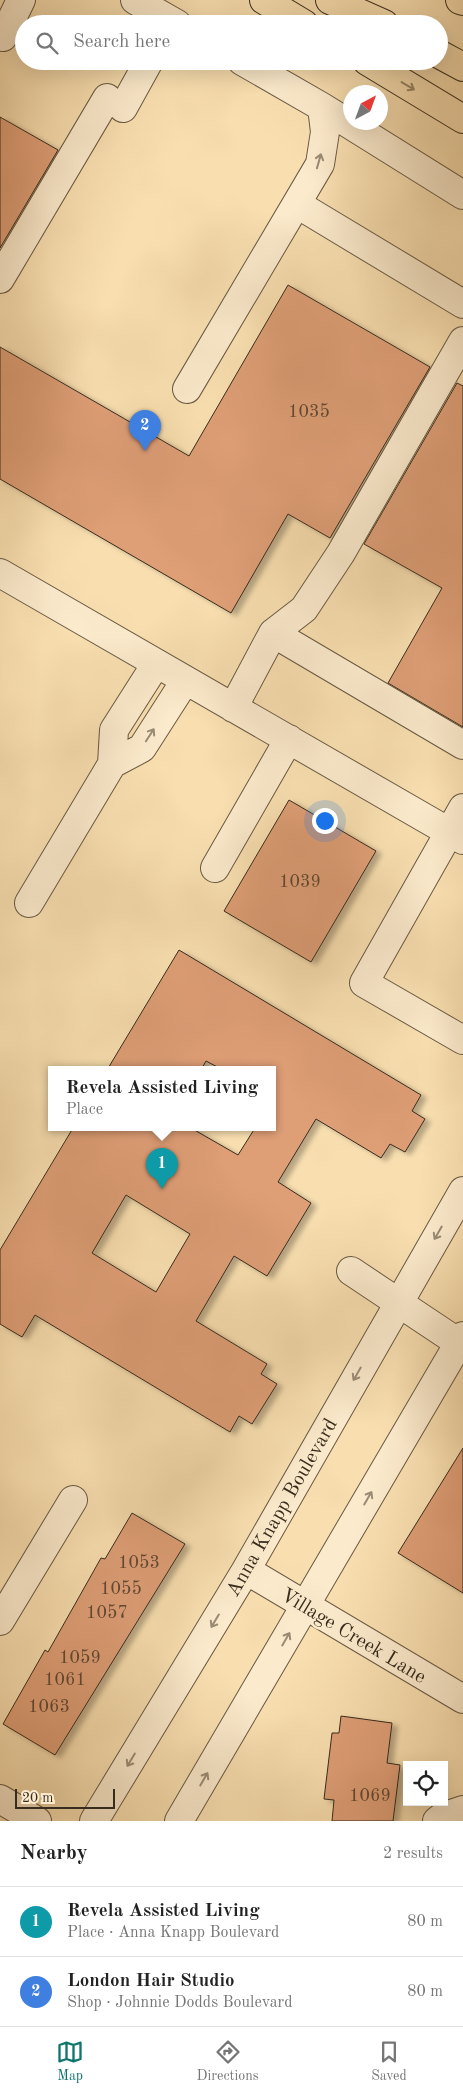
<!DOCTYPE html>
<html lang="en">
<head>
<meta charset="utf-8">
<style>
	:root { --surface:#fff; --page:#f2f2f2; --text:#222; --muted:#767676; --line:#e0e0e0; --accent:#0f766e }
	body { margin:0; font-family:"Old Standard TT",serif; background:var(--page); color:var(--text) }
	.controls { position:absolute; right:15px; bottom:15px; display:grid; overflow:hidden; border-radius:0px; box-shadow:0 5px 20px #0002 }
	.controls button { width:45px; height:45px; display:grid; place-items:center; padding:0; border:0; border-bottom:1px solid var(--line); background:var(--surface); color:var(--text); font:25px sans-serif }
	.compass { position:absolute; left:343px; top:85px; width:45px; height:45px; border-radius:50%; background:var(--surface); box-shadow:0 5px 20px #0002; rotate:41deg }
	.scale { position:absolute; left:15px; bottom:12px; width:100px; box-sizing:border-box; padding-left:5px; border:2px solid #372c1e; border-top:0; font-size:14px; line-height:18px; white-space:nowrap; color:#372c1e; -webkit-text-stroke:4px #fbeacc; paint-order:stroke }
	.you { position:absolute; left:324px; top:820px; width:18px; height:18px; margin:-12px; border:4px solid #fff; border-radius:50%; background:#1a73e8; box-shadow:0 0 0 8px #1a73e833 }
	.badge { display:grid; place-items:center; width:32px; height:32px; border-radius:50%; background:var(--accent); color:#fff; font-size:16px; font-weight:700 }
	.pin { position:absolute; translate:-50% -41px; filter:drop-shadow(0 1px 2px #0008) }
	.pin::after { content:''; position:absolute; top:26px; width:18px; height:15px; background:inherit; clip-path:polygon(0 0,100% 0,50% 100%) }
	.popup { position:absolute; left:48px; top:1066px; width:228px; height:65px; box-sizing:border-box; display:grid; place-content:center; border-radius:0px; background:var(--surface); filter:drop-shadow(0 1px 4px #0005); font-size:16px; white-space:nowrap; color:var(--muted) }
	.popup b { font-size:19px; color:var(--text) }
	.popup::after { content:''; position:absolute; left:50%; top:100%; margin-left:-10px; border:10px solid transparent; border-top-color:var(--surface) }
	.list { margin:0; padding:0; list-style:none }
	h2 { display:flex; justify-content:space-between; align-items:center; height:65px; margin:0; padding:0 20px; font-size:21px }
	h2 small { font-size:16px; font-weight:400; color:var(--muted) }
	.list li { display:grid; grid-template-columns:32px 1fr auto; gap:15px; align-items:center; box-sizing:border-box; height:70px; padding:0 20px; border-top:1px solid var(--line) }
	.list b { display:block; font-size:19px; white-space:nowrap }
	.list p { margin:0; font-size:16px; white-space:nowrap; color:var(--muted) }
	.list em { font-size:16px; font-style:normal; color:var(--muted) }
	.icon { flex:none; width:28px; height:28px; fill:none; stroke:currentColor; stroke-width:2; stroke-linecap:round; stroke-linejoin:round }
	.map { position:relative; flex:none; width:463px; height:1821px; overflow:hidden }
	.search { position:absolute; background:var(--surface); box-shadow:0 5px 20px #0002; left:15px; right:15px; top:15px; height:55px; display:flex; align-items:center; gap:12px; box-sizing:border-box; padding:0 18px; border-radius:28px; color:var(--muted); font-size:19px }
	.sheet { height:205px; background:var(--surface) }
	nav { display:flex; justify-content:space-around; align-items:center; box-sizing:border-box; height:70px; border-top:1px solid var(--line); background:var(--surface); font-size:14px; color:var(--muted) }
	nav a { display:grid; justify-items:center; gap:2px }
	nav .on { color:var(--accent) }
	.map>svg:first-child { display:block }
	.building { fill:#de9e76; stroke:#372c1e; fill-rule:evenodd; filter:url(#shadow) }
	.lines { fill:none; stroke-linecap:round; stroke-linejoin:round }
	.minor-casing { stroke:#685942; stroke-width:30 }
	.highway-casing { stroke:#372c1e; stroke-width:30 }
	.minor { stroke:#fbeacc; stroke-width:28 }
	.highway { stroke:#f9dfb0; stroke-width:28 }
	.oneway { stroke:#988667 }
	.oneway2 { stroke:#998b75 }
	.labels { text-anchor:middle; stroke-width:5; stroke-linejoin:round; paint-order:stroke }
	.number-label { font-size:18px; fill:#614834 }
	.street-label { font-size:20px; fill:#372c1e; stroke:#fbeacc }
</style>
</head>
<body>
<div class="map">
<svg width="463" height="1821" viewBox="0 0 463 1821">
	<defs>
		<filter id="shadow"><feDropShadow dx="5.5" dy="3" stdDeviation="2.5" flood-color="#0004"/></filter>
	</defs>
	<rect width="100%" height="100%" fill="#f9dfb0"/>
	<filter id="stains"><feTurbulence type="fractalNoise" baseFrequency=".004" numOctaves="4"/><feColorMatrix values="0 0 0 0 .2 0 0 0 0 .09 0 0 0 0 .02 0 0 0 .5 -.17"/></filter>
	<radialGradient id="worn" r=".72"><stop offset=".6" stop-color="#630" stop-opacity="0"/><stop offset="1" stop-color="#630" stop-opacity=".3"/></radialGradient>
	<!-- building -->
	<path class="building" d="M0 117 58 150 0 248Z
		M288 285 430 367 330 538 288 514 231 613 0 479V347L189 456Z
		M457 383 463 386V727L388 683 442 588 364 544Z
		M289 800 376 851 311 962 224 911Z
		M179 950 421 1095 412 1111 425 1119 405 1152 390 1144 381 1158 316 1119 278 1182 311 1203 267 1276 234 1256 196 1321 267 1364 261 1374 277 1384 252 1424 239 1416 230 1432 35 1315 22 1337 0 1324V1250L73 1128H191L238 1155 255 1128H272V1070H223L206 1061 201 1070H107ZM126 1195 190 1234 156 1292 92 1253Z
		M463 1448V1593L398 1553Z
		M132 1513 185 1544 55 1755 3 1724 45 1650 48 1652 101 1558 105 1559Z
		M341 1716 392 1723 387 1763 400 1765 393 1821H332L334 1800 324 1799 332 1733H339Z"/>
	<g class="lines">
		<defs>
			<path id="minor" d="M135 0 177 24
				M3 37 21 0
				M242 61 322 107 463 195
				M123 108 149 61
				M297 204 463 304
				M0 279 107 98
				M187 389 320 164 325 132 322 107
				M0 573 463 840
				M273 633 463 745
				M233 708 273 633 304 609 341 553 463 341
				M112 764 142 748 185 681
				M463 808 364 983 463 1040
				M215 868 289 739
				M29 903 112 764 114 730 156 664
				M351 1271 459 1343
				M246 1570 463 1699
				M0 1621 73 1500
				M0 1799 37 1821
				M94 1821 246 1570 463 1191
				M179 1821 463 1336
				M437 1821 442 1817 463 1810"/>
			<path id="highway" d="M264 0 304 24
				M330 0 384 24
				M460 0 463 1
				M439 54 463 67
				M367 61 463 119"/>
		</defs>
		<!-- minor casing -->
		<use href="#minor" class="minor-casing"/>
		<!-- highway casing -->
		<use href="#highway" class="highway-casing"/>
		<!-- minor -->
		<use href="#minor" class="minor"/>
		<!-- highway -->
		<use href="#highway" class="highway"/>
	</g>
	<!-- one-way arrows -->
	<defs><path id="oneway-shaft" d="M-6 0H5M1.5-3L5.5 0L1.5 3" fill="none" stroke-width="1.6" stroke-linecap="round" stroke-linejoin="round" transform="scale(1.25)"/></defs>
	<use class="oneway" href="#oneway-shaft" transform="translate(408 86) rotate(31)"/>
	<g class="oneway2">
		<use href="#oneway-shaft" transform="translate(319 161) rotate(-74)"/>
		<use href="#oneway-shaft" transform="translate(150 735) rotate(-57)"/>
		<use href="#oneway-shaft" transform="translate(438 1233) rotate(120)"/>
		<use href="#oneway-shaft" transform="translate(357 1374) rotate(120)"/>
		<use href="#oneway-shaft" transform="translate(368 1498) rotate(-60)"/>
		<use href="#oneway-shaft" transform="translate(215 1621) rotate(121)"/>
		<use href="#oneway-shaft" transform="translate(286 1639) rotate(-60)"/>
		<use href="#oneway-shaft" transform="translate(131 1760) rotate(121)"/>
		<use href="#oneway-shaft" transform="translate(204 1779) rotate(-60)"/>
	</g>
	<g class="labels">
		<!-- number labels -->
		<g class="number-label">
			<text x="309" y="417">1035</text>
			<text x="300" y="887">1039</text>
			<text x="139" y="1568">1053</text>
			<text x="121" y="1594">1055</text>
			<text x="107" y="1618">1057</text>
			<text x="80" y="1663">1059</text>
			<text x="65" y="1685">1061</text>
			<text x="49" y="1712">1063</text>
			<text x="370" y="1801">1069</text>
		</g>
		<!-- street labels -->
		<g class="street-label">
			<text transform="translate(281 1507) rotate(-60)" y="7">Anna Knapp Boulevard</text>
			<text transform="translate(354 1635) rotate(31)" y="7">Village Creek Lane</text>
		</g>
	</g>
	<rect width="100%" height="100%" filter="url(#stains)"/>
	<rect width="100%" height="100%" fill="url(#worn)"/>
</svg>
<div class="controls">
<button><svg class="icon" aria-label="locate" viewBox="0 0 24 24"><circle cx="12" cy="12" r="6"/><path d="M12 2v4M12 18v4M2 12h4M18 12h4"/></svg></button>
</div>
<svg class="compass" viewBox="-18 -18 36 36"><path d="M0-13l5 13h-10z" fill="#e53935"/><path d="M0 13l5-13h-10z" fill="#767676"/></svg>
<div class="scale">20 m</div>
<div class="you"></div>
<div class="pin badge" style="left:162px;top:1189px;background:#0f9aa8">1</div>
<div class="popup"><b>Revela Assisted Living</b>Place</div>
<div class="pin badge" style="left:145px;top:451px;background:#3f7fe0">2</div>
<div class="search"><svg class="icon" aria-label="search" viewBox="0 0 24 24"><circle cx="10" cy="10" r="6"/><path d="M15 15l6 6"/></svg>Search here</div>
</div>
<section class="sheet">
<h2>Nearby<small>2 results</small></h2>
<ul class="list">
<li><span class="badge" style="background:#0f9aa8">1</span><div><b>Revela Assisted Living</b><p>Place · Anna Knapp Boulevard</p></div><em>80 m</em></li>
<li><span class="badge" style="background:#3f7fe0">2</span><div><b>London Hair Studio</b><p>Shop · Johnnie Dodds Boulevard</p></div><em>80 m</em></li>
</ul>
</section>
<nav>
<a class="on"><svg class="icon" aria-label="map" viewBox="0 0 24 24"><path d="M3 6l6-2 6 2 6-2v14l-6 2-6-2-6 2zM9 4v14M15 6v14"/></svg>Map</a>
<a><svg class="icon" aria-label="directions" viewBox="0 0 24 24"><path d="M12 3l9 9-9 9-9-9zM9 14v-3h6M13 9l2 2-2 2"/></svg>Directions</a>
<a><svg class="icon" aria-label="saved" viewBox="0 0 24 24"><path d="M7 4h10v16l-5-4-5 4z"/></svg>Saved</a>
</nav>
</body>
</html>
